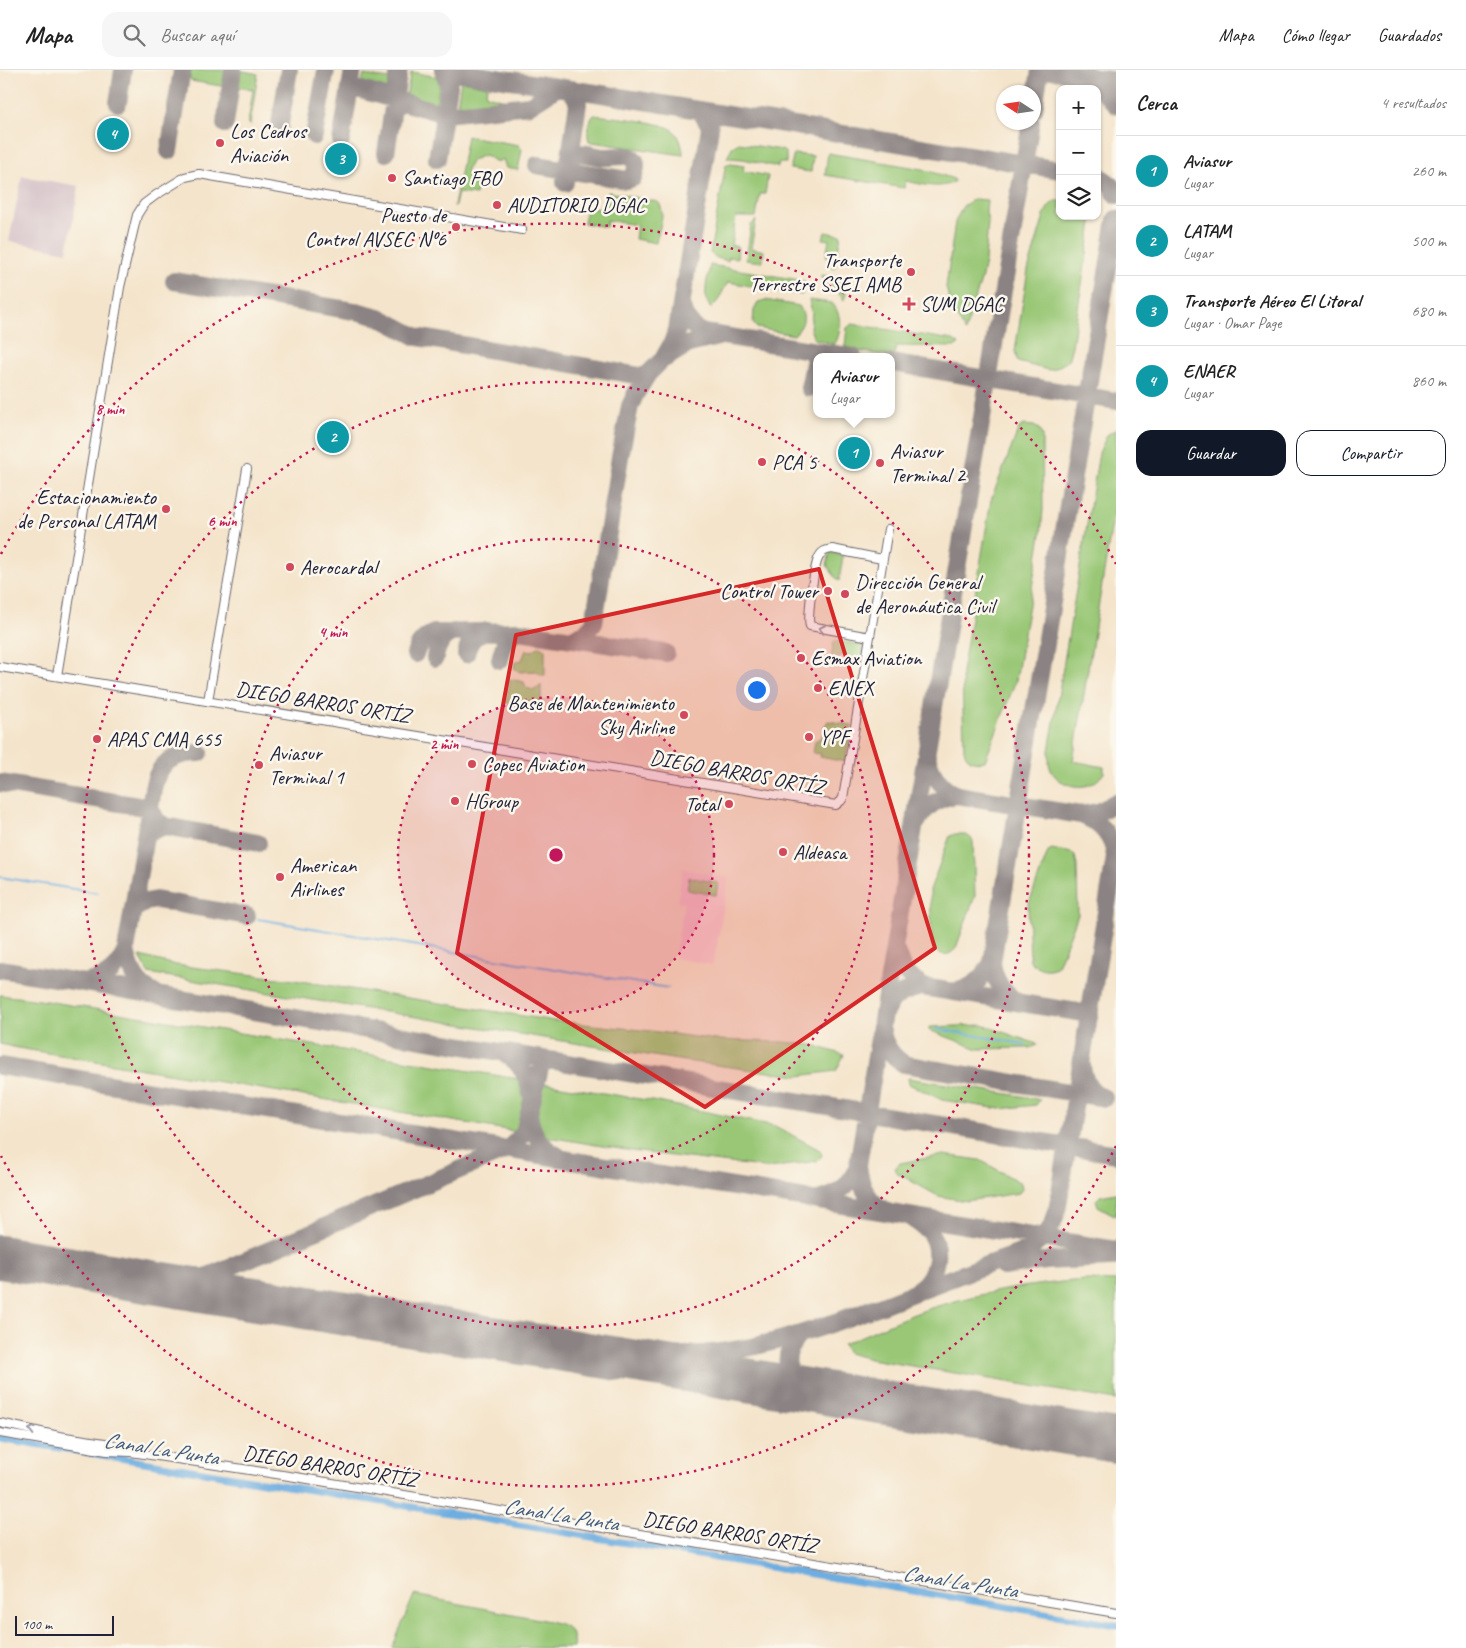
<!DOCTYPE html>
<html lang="es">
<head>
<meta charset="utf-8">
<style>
	:root { --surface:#fff; --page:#f6f6f6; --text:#222; --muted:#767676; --line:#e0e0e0; --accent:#111827 }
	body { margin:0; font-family:Caveat,sans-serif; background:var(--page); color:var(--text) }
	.controls { position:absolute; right:15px; top:15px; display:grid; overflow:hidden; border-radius:10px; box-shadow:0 1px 4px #0004 }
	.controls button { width:45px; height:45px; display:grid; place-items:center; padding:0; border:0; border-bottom:1px solid var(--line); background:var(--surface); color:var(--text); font:25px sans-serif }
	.compass { position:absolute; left:996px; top:15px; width:45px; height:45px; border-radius:50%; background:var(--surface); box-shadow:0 1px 4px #0004; rotate:282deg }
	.scale { position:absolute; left:15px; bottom:12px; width:99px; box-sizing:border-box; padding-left:5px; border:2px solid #22223b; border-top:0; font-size:14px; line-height:18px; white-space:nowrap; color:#22223b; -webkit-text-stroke:4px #fbf7ec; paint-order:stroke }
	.you { position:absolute; left:756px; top:619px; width:18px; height:18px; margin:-12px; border:4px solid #fff; border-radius:50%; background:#1a73e8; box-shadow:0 0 0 8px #1a73e833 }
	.badge { display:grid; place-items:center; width:32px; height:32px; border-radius:50%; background:var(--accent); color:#fff; font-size:16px; font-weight:700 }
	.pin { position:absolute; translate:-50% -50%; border:2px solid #fff; box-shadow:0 1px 5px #0006 }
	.popup { position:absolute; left:813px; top:283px; width:82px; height:65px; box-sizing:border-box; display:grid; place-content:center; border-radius:10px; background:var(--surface); filter:drop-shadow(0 1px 4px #0005); font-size:16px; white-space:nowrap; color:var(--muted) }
	.popup b { font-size:19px; color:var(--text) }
	.popup::after { content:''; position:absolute; left:50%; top:100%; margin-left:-10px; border:10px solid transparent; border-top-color:var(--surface) }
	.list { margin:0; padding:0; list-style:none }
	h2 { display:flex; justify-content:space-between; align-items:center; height:65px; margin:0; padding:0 20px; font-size:21px }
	h2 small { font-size:16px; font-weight:400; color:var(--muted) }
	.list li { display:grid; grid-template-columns:32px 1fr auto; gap:15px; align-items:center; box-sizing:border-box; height:70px; padding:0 20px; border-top:1px solid var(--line) }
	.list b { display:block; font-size:19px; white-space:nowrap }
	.list p { margin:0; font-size:16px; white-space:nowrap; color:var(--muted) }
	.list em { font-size:16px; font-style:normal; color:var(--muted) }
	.actions { display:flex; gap:10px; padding:15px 20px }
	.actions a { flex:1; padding:11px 0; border:1px solid var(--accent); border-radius:15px; text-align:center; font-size:18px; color:var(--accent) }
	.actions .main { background:var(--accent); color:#fff }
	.icon { flex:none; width:28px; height:28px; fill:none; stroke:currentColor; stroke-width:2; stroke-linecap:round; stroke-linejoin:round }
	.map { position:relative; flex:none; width:1116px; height:1578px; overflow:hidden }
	header { display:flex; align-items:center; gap:30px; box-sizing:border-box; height:70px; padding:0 25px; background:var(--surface); border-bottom:1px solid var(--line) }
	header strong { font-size:24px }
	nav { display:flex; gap:28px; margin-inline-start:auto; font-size:18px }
	.search { width:350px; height:45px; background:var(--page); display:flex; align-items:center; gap:12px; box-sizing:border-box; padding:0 18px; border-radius:15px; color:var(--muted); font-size:19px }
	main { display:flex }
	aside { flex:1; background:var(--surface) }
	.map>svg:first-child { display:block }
	.built { fill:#f7cfd2 }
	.industrial { fill:#d2bdc6 }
	.green { fill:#99c776; stroke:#5e7458 }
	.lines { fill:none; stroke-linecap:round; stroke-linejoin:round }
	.stream { stroke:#6dade0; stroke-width:2 }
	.canal { stroke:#6dade0; stroke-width:7 }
	.taxiway { stroke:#8b8383; stroke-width:18 }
	.runway { stroke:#8b8383; stroke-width:44 }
	.street-casing { stroke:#6c666d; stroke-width:10 }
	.street { stroke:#fff; stroke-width:8 }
	.oneway { stroke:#9c9ca7 }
	.marked { fill:#d62828; fill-opacity:0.2; stroke:#d62828; stroke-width:4; stroke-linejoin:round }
	.ring { fill:none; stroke:#c2185b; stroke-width:2.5; stroke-dasharray:2.5 5 }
	.poi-dot { fill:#d1495b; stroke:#fbf7ec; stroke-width:2 }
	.labels { text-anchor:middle; stroke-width:5; stroke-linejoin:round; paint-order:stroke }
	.poi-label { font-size:21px; fill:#22223b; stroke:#fbf7ec; text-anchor:start }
	.street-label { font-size:21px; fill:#22223b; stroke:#fbf7ec }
	.water-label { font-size:22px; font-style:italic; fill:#405a7d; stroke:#fbf7ec }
	.centre { fill:#c2185b; stroke:#fbf7ec; stroke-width:2.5 }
	.ring-label { font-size:15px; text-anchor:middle; font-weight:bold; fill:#c2185b; stroke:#fbf7ec; stroke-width:5; stroke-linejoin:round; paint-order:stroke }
</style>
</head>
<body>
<header>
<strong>Mapa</strong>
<div class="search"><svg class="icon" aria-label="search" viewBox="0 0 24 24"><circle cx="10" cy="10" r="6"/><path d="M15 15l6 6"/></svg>Buscar aquí</div>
<nav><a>Mapa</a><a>Cómo llegar</a><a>Guardados</a></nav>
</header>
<main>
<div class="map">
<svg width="1116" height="1578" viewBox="0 0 1116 1578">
	<rect width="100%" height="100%" fill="#fbf7ec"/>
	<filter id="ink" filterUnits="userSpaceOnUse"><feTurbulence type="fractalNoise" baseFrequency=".02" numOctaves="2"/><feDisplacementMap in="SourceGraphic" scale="10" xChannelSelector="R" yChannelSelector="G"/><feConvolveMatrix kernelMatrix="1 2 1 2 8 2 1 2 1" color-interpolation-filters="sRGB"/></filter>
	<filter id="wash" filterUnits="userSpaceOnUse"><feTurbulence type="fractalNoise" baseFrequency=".0096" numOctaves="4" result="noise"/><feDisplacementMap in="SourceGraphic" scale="20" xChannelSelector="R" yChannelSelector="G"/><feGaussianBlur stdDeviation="1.12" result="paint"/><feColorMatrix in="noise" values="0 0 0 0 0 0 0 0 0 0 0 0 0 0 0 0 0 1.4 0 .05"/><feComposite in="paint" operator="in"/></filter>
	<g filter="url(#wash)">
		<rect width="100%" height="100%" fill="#f4e4cb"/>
		<!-- built -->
		<path class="built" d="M683 799 729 808 713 895 674 888 684 833 677 832Z"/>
		<!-- industrial -->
		<path class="industrial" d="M22 106 79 116 67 182 9 171Z"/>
		<!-- green -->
		<path class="green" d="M191 0H226L223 14 221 16 191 11 190 9Z
			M238 0 258 4 250 55 248 53 253 19 235 17Z
			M411 2 439 7 440 10 436 35 406 26Z
			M364 5 389 9 387 21 361 14Z
			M461 11 487 16 486 25 510 31 457 36Z
			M594 45C611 47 661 51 673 60 680 66 683 77 683 85L592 72 589 71C586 63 589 50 594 45Z
			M467 66 519 75 522 80 518 100 506 98 503 89 497 92 485 85 472 90 466 101 471 112 478 116 476 125 458 123 455 136H454Z
			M739 73 782 80 786 83V93H779L778 97 743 89 727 88 732 77Z
			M828 83 923 99 954 109V112C940 120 921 114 906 111L904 118 825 105Z
			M794 84 813 86 811 102 790 99Z
			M731 94 744 96 743 101 768 106 765 124H760L756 147H736L731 175 738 177 737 188 729 187 728 191 717 188 710 183 725 99 726 95Z
			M608 122 658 132C667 142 658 161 656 173L635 169 637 155 607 150 606 157 584 153 586 137 605 140Z
			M974 129 987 130 986 143 988 152 985 191 982 207 965 262 950 233 946 217 955 152 963 136Z
			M1055 131H1060V146H1093L1072 276 1068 291 1054 299 1048 300 1018 292 1015 281 1028 200 1045 143 1049 136Z
			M756 150 751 178 764 181 762 192 746 190 751 155Z
			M825 162 841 165 835 198 829 197 831 187 826 186 829 170 823 169Z
			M710 195 805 211 802 225 728 212 717 232 711 238C701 227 708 208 710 195Z
			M821 205 844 208C850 214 846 223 844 230L830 214 821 208Z
			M765 230 799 236C807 247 803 256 794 265L757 258 753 253 754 240 758 232Z
			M809 230 832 233C842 244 842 261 835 274L814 269 810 258 812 243Z
			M852 254 953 270 959 274 954 277 896 276 894 287 848 279 845 276 847 258Z
			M1023 355 1034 356 1039 359 1042 366 1043 439 1041 465 1016 610 985 691C974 693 966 691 964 679L962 602 991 430 1019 358Z
			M1116 359V429L1073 691 1104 697V703C1100 708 1095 713 1089 715 1073 720 1051 711 1049 693 1049 690 1049 685 1049 681L1099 383 1107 365Z
			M830 482 843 486 839 511 836 508 827 495Z
			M834 571 864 575 860 595V588L840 585 839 588 831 587Z
			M540 576 545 579V605H541L536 601 520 602 514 598 515 592 522 590 526 580 532 581Z
			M510 609 524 612C526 621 536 622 541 615V639L506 633Z
			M828 651 852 655 845 692 820 687 821 684 813 683 815 671 822 667 823 659Z
			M955 764C962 764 969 764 973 771L975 826 956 878C949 888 938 886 932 875L930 820 950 766Z
			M1051 779 1072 783 1075 786 1077 795 1078 845 1058 896C1048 902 1038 899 1030 891L1028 836 1048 782Z
			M689 807 718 813 716 825 687 820Z
			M140 886 176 895 294 910 555 951 651 961 717 970 783 972 813 975 844 985 836 1001 798 1006 678 990 148 903Z
			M0 925 40 930 658 1032 775 1056 820 1080 822 1086 817 1091 770 1098 632 1081 18 978 0 974Z
			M983 955 1037 974 1036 976 1029 978 978 979 929 960V957Z
			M908 1008 1027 1027 1040 1030 1036 1035 1000 1039 942 1030 909 1014Z
			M944 1085 980 1090 1021 1113 1022 1119 1019 1123 966 1131 938 1126 897 1103 895 1098 900 1093Z
			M1116 1123V1146L1098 1136 1096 1130 1100 1126Z
			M1085 1210 1116 1211V1330L870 1289 848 1283 843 1274C872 1262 901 1248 931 1238 982 1222 1032 1214 1085 1210Z
			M414 1525 549 1551C567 1556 572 1556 574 1577V1578H392Z"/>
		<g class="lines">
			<!-- stream -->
			<path class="stream" d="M0 807 98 823
				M258 849 668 918
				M936 959 1025 974"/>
			<!-- canal -->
			<path class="canal" d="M0 1368 1116 1555"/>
			<!-- taxiway -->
			<path class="taxiway" d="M445 0 596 23 1060 100
				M1051 0 1116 11
				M1088 4 1116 35
				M351 17 445 44 530 35 558 17
				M118 33 123 0
				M1034 39 1040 0
				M225 54 233 0
				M279 60 289 0
				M314 66 326 0
				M341 71 353 0
				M169 81 182 0
				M386 83 399 0
				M437 89 449 16 443 0
				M537 95 627 110 633 108C645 77 619 88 603 87 591 86 580 79 570 87
				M1101 107 1113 117 1116 125
				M565 113V103L561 99 566 96 569 92 578 34 575 26 568 19
				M174 211 360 242 379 247 417 267 646 307
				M681 235C685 248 691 258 705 263L853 287
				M664 289 689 274 718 267
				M892 293 1116 331
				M809 318 815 289 811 280
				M573 568 585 563 594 553 620 387 630 336 636 323 648 304 663 289 671 275 677 260 710 58 708 52 699 40
				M415 584C418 574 424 567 434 563L519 561 666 583
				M466 584C469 572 474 564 487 561
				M435 588C437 575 442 568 454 562
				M500 590C503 576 505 567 519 561
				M927 685C931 704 940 717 957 725
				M0 713 150 738 157 751 165 756
				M1081 745 1099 742 1116 732
				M917 752C926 735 939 727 957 725L1081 745C1101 753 1113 766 1115 787
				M155 760 165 756 258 773
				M134 839 146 832 156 830 247 846
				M895 879 904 902 923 917
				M992 892C994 910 1002 923 1018 932
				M0 899 1116 1084
				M87 912C106 910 119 897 126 880
				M953 922C971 919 984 909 992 892L1116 149
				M154 923C136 915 130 899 126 880L153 719C158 692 174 683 200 683
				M885 942C893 925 906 920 923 917L1090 944
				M882 961C884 976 892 986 904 994L1104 1028C1091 1022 1083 1010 1082 995
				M505 984C523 994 528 1009 532 1028
				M0 996 1116 1180
				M529 1044C532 1064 541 1077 558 1086
				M858 1095C860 1115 867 1132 886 1141
				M817 1130C838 1126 851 1115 858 1095L1031 52
				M910 1147C916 1152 923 1155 929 1162 942 1179 937 1207 918 1219
				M1003 1197 1045 1191 1112 1188
				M182 1217 507 1080 524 1063 542 990
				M799 1265C781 1286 785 1303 805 1320
				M569 1281C630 1288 690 1289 751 1277 793 1268 834 1253 874 1238 923 1219 971 1200 1020 1183 1041 1173 1051 1164 1057 1141L1116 781"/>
			<!-- runway -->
			<path class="runway" d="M0 1187 1116 1371"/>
		</g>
	</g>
	<g filter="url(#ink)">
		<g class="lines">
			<defs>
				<path id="street" d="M870 567 810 556C807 548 814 495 819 487 822 481 826 480 832 479L882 489
					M0 597 836 735 841 731 843 728 888 459
					M57 606 120 217 137 145 144 134 156 125 185 107 199 104 522 160
					M208 631 247 399
					M0 1353 59 1366 111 1374 124 1379
					M0 1363 107 1381 131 1382 302 1408 1116 1543"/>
			</defs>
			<!-- street casing -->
			<use href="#street" class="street-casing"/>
			<!-- street -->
			<use href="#street" class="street"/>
		</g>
		<!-- one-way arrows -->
		<defs><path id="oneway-chevron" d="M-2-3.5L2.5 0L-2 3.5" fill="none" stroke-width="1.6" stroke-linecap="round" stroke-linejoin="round" transform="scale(1.25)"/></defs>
		<g class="oneway">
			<use href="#oneway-chevron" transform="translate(822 559) rotate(-170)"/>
			<use href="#oneway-chevron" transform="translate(32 1360) rotate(-166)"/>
		</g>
	</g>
	<!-- marked area -->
	<path class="marked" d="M819 499 935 878 705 1037 457 883 516 565Z"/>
	<!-- distance rings -->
	<circle cx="556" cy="785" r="158" fill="#c2185b" fill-opacity=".12"/>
	<g class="ring">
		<circle cx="556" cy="785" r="158"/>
		<circle cx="556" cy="785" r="316"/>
		<circle cx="556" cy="785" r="473"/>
		<path d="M1116 1076A631 631 0 0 1 1 1086M1 484A631 631 0 0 1 1116 494"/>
	</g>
	<!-- markers -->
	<g class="poi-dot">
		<circle cx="220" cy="73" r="5"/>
		<circle cx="392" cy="108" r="5"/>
		<circle cx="497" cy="135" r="5"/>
		<circle cx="456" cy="157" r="5"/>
		<circle cx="911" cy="202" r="5"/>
		<path d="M906.5 226.5h5v5h5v5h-5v5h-5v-5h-5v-5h5z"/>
		<circle cx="762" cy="392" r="5"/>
		<circle cx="880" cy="393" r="5"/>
		<circle cx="166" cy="439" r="5"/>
		<circle cx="290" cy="497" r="5"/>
		<circle cx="828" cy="521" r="5"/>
		<circle cx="845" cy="524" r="5"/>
		<circle cx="801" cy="588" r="5"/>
		<circle cx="818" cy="618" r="5"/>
		<circle cx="684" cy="645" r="5"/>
		<circle cx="809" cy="667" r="5"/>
		<circle cx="97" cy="669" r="5"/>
		<circle cx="472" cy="694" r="5"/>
		<circle cx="259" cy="695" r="5"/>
		<circle cx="455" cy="731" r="5"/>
		<circle cx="729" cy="734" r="5"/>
		<circle cx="783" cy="782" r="5"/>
		<circle cx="280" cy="807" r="5"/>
	</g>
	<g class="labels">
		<!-- poi labels -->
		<g class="poi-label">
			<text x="230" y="68">Los Cedros<tspan x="230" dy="24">Aviación</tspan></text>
			<text x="402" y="115">Santiago FBO</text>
			<text x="507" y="142">AUDITORIO DGAC</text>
			<text x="446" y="152" text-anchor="end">Puesto de<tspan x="446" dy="24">Control AVSEC Nº6</tspan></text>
			<text x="901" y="197" text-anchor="end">Transporte<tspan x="901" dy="24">Terrestre SSEI AMB</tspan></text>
			<text x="920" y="241">SUM DGAC</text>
			<text x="890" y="388">Aviasur<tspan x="890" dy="24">Terminal 2</tspan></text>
			<text x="772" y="399">PCA 5</text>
			<text x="156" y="434" text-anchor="end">Estacionamiento<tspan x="156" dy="24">de Personal LATAM</tspan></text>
			<text x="300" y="504">Aerocardal</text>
			<text x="855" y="519">Dirección General<tspan x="855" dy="24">de Aeronáutica Civil</tspan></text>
			<text x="818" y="528" text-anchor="end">Control Tower</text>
			<text x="811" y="595">Esmax Aviation</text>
			<text x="828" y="625">ENEX</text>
			<text x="674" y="640" text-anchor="end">Base de Mantenimiento<tspan x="674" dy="24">Sky Airline</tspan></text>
			<text x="819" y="674">YPF</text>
			<text x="107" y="676">APAS CMA 655</text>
			<text x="269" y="690">Aviasur<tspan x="269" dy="24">Terminal 1</tspan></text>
			<text x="482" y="701">Copec Aviation</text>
			<text x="465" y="738">HGroup</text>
			<text x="719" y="741" text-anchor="end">Total</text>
			<text x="793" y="789">Aldeasa</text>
			<text x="290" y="802">American<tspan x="290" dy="24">Airlines</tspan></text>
		</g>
		<!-- street labels -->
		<g class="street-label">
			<text transform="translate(323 632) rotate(9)" y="7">DIEGO BARROS ORTÍZ</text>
			<text transform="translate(737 702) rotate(10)" y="7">DIEGO BARROS ORTÍZ</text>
			<text transform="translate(330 1396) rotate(9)" y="7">DIEGO BARROS ORTÍZ</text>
			<text transform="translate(730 1462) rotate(9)" y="7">DIEGO BARROS ORTÍZ</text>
		</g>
		<!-- water labels -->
		<g class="water-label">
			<text transform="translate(161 1378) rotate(9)" y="8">Canal La Punta</text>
			<text transform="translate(561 1444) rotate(9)" y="8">Canal La Punta</text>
			<text transform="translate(960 1511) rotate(9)" y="8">Canal La Punta</text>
		</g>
	</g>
	<circle cx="556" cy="785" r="8" class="centre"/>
	<g class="ring-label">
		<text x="110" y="344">8 min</text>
		<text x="222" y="456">6 min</text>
		<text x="333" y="567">4 min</text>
		<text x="444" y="679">2 min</text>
	</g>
</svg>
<div class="controls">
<button>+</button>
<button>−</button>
<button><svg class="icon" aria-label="layers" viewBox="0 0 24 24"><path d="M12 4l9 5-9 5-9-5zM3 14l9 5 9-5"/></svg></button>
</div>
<svg class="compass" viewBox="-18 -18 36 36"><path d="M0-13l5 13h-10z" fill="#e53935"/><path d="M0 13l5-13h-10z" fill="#767676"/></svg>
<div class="scale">100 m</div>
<div class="you"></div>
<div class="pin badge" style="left:854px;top:383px;background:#0f9aa8">1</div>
<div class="popup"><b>Aviasur</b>Lugar</div>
<div class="pin badge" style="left:333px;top:367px;background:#0f9aa8">2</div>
<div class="pin badge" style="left:341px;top:89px;background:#0f9aa8">3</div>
<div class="pin badge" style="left:113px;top:64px;background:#0f9aa8">4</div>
</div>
<aside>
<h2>Cerca<small>4 resultados</small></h2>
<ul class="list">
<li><span class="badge" style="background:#0f9aa8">1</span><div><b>Aviasur</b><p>Lugar</p></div><em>260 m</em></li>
<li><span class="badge" style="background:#0f9aa8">2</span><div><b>LATAM</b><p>Lugar</p></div><em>500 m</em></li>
<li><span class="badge" style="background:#0f9aa8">3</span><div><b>Transporte Aéreo El Litoral</b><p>Lugar · Omar Page</p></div><em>680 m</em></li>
<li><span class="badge" style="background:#0f9aa8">4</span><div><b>ENAER</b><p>Lugar</p></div><em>860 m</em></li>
</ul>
<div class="actions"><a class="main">Guardar</a><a>Compartir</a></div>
</aside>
</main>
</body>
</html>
